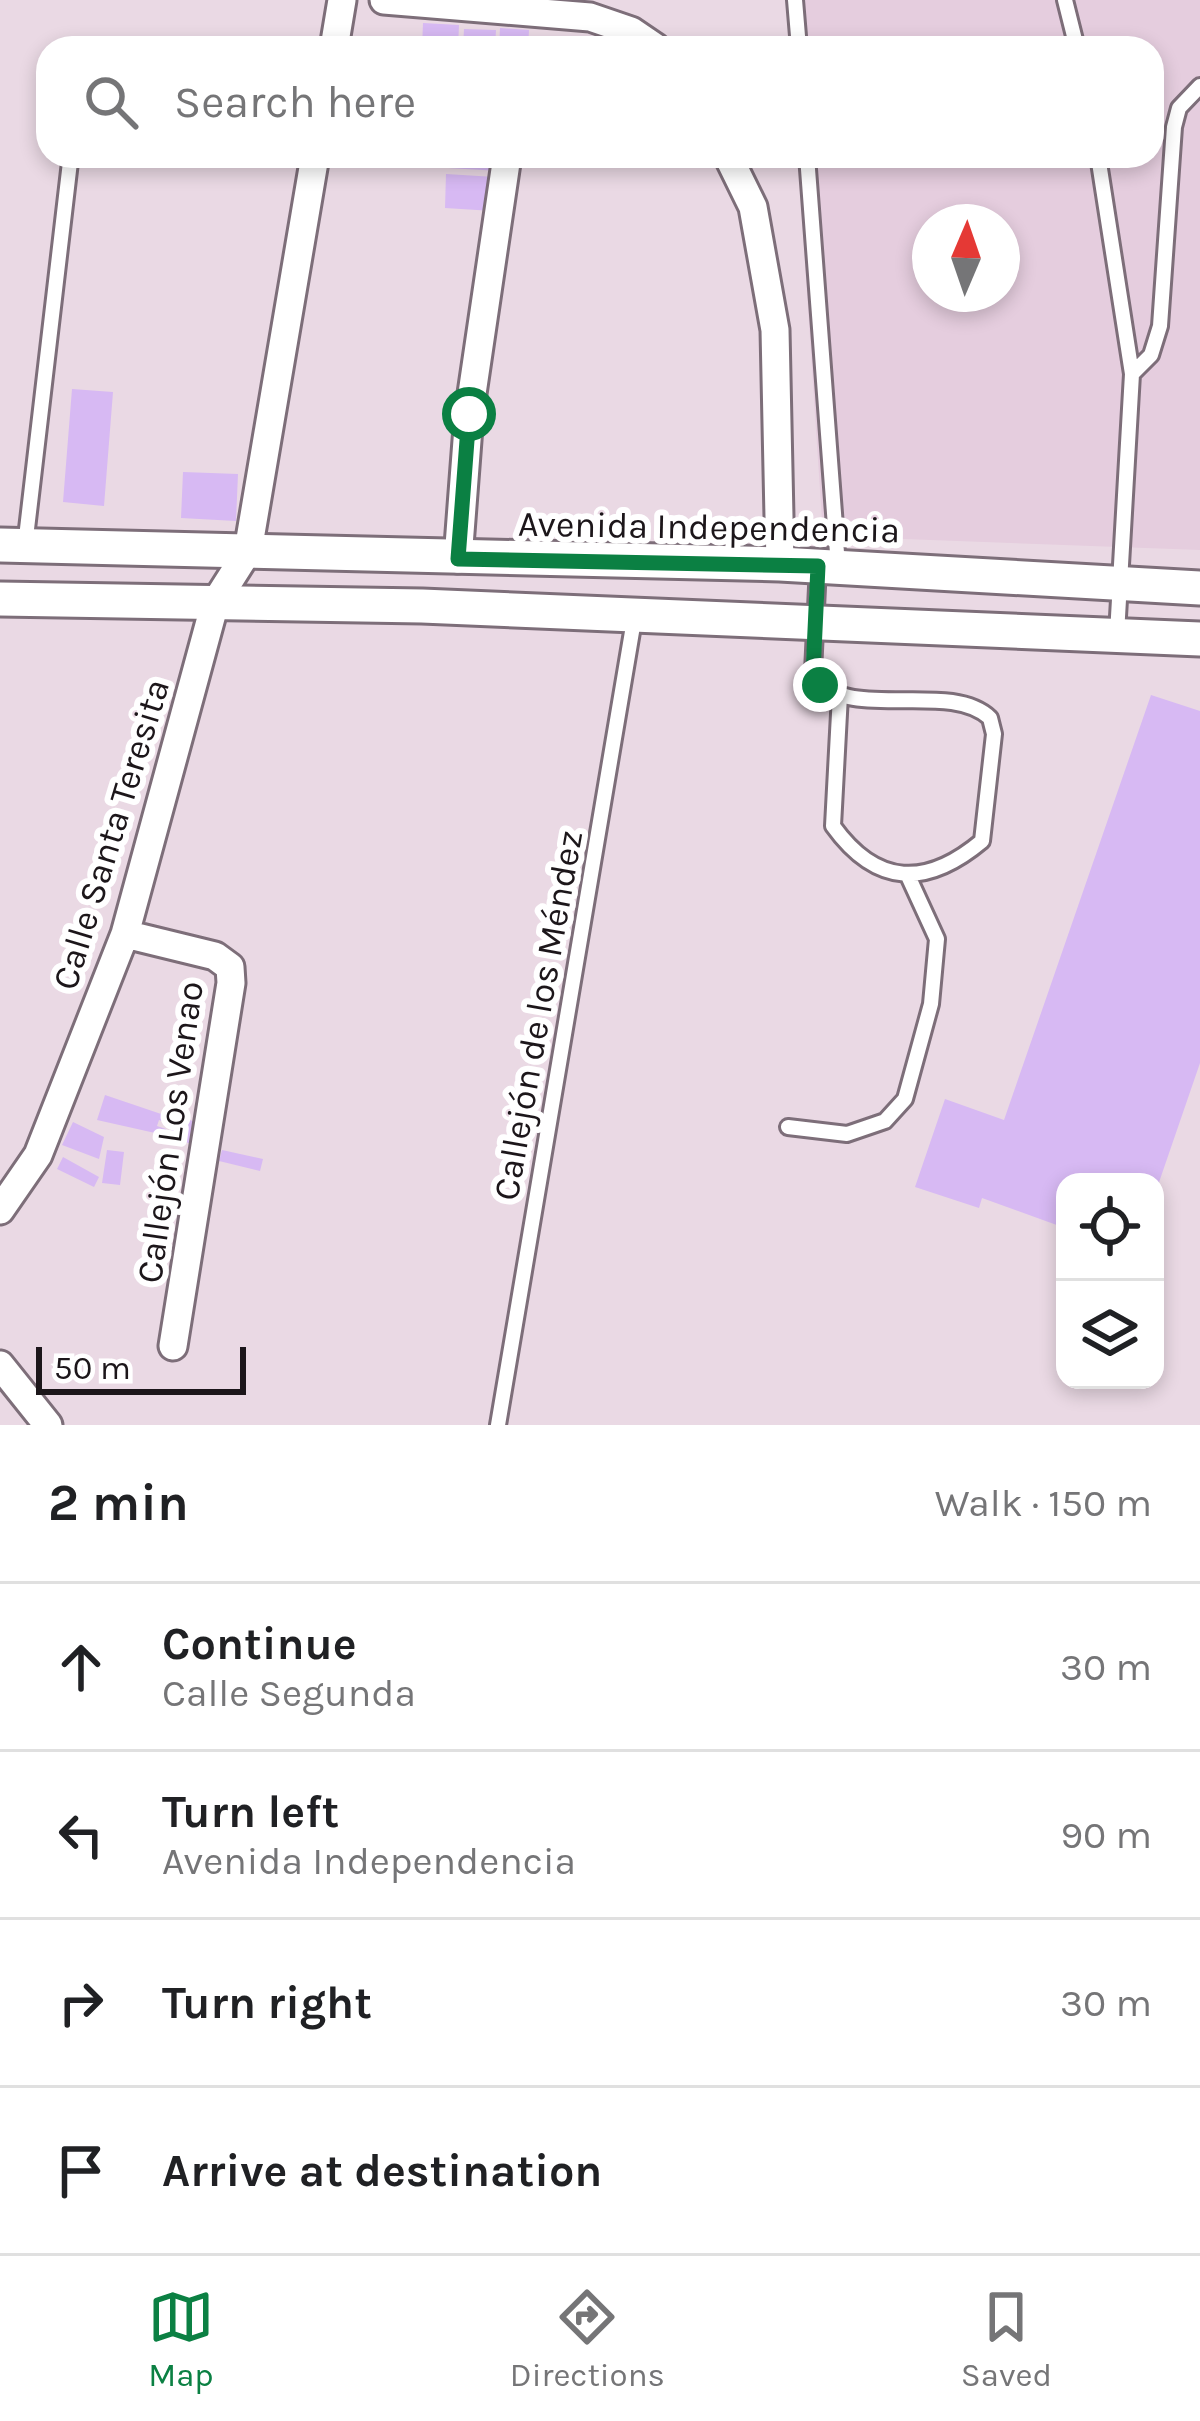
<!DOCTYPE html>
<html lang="en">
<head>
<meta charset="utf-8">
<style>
	:root { --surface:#fff; --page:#f2f2f2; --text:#202124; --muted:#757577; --line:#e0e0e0; --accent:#0b8043 }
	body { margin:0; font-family:Karla,sans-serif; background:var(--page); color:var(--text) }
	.controls { position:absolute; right:36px; bottom:36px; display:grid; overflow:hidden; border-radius:24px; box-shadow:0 6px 18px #0003 }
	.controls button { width:108px; height:108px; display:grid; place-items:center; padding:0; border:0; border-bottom:3px solid var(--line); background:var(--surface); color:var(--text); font:60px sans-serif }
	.compass { position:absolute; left:912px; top:204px; width:108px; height:108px; border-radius:50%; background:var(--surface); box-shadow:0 6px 18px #0003; rotate:2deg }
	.scale { position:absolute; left:36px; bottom:30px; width:210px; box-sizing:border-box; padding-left:12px; border:6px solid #1c161a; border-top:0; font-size:33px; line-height:42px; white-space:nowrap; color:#1c161a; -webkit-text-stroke:9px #fff; paint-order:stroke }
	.stop { position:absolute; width:36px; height:36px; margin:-27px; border:9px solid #0b8043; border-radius:50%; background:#fff }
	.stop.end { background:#0b8043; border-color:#fff; box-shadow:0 3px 12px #0008 }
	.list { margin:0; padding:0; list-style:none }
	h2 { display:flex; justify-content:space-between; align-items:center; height:156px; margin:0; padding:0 48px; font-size:51px }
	h2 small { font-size:39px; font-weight:400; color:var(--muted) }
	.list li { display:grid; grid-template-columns:78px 1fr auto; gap:36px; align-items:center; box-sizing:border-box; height:168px; padding:0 48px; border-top:3px solid var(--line) }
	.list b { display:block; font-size:45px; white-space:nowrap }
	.list p { margin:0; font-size:39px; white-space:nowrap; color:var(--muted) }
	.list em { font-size:39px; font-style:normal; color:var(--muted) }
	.icon { flex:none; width:66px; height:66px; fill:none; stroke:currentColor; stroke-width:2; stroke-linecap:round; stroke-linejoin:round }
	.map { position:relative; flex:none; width:1200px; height:1425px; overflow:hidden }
	.search { position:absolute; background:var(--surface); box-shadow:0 6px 18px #0003; left:36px; right:36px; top:36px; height:132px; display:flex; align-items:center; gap:30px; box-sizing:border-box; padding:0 42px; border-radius:36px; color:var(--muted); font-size:45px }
	.sheet { height:828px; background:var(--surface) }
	nav { display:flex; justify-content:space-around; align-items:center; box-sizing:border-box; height:168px; border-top:3px solid var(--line); background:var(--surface); font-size:33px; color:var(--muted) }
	nav a { display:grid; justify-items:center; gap:6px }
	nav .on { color:var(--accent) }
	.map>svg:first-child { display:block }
	.built { fill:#e5cdde; fill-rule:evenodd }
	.building { fill:#d7b9f3 }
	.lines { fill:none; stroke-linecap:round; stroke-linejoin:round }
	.service-casing { stroke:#7d6e79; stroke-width:20 }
	.minor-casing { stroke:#7d6e79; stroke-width:33 }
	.tertiary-casing { stroke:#7d6e79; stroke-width:39 }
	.service { stroke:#fff; stroke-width:14 }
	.minor { stroke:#fff; stroke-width:27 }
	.tertiary { stroke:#fff; stroke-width:33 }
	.route { stroke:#0b8043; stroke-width:15 }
	.labels { text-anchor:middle; stroke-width:12; stroke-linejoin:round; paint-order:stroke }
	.street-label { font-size:36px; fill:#1c161a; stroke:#fff }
</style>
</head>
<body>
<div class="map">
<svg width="1200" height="1425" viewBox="0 0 1200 1425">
	<rect width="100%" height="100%" fill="#ead9e4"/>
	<!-- built -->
	<path class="built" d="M787 0H1200V550L823 536 798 156H1152V48H790ZM930 222H1002V294H930Z"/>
	<!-- building -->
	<path class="building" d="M423 23 459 25 458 48H422Z
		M500 28 529 30 528 48H499Z
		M464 29 496 30 495 48H463Z
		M338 156H414V165L338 160Z
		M449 156H500V171L448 168Z
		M446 174 495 177 493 211 445 208Z
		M72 389 113 392 104 506 63 502Z
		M183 472 238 474 236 521 181 518Z
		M1151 695 1200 711V1063L1156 1191 1155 1182H1065V1228L982 1198 979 1208 915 1187 945 1099 1004 1120Z
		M105 1095 170 1117 168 1123 159 1120 157 1126 166 1129 164 1135 97 1120Z
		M181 1117 204 1125 197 1146 177 1139 175 1145 167 1142 176 1120Z
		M73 1122 104 1137 99 1159 62 1145Z
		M107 1150 124 1152 120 1185 102 1183Z
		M222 1150 263 1159 260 1171 219 1161Z
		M63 1157 99 1177 94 1187 57 1169Z"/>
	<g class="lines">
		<defs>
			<path id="service" d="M795 0 799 48
				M1065 0 1077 48
				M807 156 838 566
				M1098 156 1132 374 1117 634
				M1132 374 1151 355 1160 326 1174 127 1179 108 1200 86
				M25 546 70 162
				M818 566 813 672C840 726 948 678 990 718L994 734 982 841C927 887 877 887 833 826L840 695
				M788 1127 847 1134 885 1121 905 1099 931 1004 937 939 909 878
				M498 1425 635 614"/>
			<path id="minor" d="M384 0 590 17 631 31 656 48
				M334 48 342 0
				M728 156 753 207 775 330 780 564
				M458 559 469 414 507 156
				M125 934 215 956 230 967 231 983 173 1346
				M0 1210 38 1155 125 934 215 603 248 551 315 156
				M0 1365 48 1425"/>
			<path id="tertiary" d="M0 545 780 564 1200 588
				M0 599 422 606 1200 639"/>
		</defs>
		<!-- service casing -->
		<use href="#service" class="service-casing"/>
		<!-- minor casing -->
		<use href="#minor" class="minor-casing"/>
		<!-- tertiary casing -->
		<use href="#tertiary" class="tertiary-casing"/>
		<!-- service -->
		<use href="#service" class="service"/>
		<!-- minor -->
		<use href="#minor" class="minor"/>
		<!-- tertiary -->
		<use href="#tertiary" class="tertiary"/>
	</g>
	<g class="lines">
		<!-- route -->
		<path class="route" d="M469 414 458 559 818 566 813 673 820 685"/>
	</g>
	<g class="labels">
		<!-- street labels -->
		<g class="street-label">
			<text transform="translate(709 526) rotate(1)" y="13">Avenida Independencia</text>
			<text transform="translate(110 834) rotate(-73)" y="13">Calle Santa Teresita</text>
			<text transform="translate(537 1015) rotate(-80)" y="13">Callejón de los Méndez</text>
			<text transform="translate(169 1132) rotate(-82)" y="13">Callejón Los Venao</text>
		</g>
	</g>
</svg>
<div class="controls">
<button><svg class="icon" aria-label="locate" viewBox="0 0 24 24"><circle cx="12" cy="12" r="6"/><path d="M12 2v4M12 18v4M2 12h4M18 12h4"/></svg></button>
<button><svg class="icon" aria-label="layers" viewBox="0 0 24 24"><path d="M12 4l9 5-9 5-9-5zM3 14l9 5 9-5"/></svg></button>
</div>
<svg class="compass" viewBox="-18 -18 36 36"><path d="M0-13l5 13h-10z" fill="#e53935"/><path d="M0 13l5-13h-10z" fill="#757577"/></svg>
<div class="scale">50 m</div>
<div class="stop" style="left:469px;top:414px"></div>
<div class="stop end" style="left:820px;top:685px"></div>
<div class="search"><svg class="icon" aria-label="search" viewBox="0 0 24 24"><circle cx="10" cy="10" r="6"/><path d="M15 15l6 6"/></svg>Search here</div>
</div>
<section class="sheet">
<h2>2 min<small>Walk · 150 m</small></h2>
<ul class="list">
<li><svg class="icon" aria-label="ahead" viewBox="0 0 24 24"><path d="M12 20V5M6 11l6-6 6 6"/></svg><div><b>Continue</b><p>Calle Segunda</p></div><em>30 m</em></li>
<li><svg class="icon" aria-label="left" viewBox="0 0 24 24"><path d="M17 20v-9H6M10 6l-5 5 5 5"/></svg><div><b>Turn left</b><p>Avenida Independencia</p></div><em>90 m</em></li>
<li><svg class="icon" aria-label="right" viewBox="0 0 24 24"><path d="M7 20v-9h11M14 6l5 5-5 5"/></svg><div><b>Turn right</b></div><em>30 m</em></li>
<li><svg class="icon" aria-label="arrive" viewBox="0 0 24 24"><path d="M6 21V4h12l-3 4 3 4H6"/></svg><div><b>Arrive at destination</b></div></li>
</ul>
</section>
<nav>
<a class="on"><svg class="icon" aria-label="map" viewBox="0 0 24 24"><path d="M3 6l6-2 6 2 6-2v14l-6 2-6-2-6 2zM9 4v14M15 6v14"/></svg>Map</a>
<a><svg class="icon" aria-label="directions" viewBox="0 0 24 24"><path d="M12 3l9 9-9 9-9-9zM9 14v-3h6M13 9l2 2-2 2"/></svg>Directions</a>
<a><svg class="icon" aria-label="saved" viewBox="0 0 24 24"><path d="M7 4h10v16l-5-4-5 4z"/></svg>Saved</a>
</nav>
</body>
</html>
